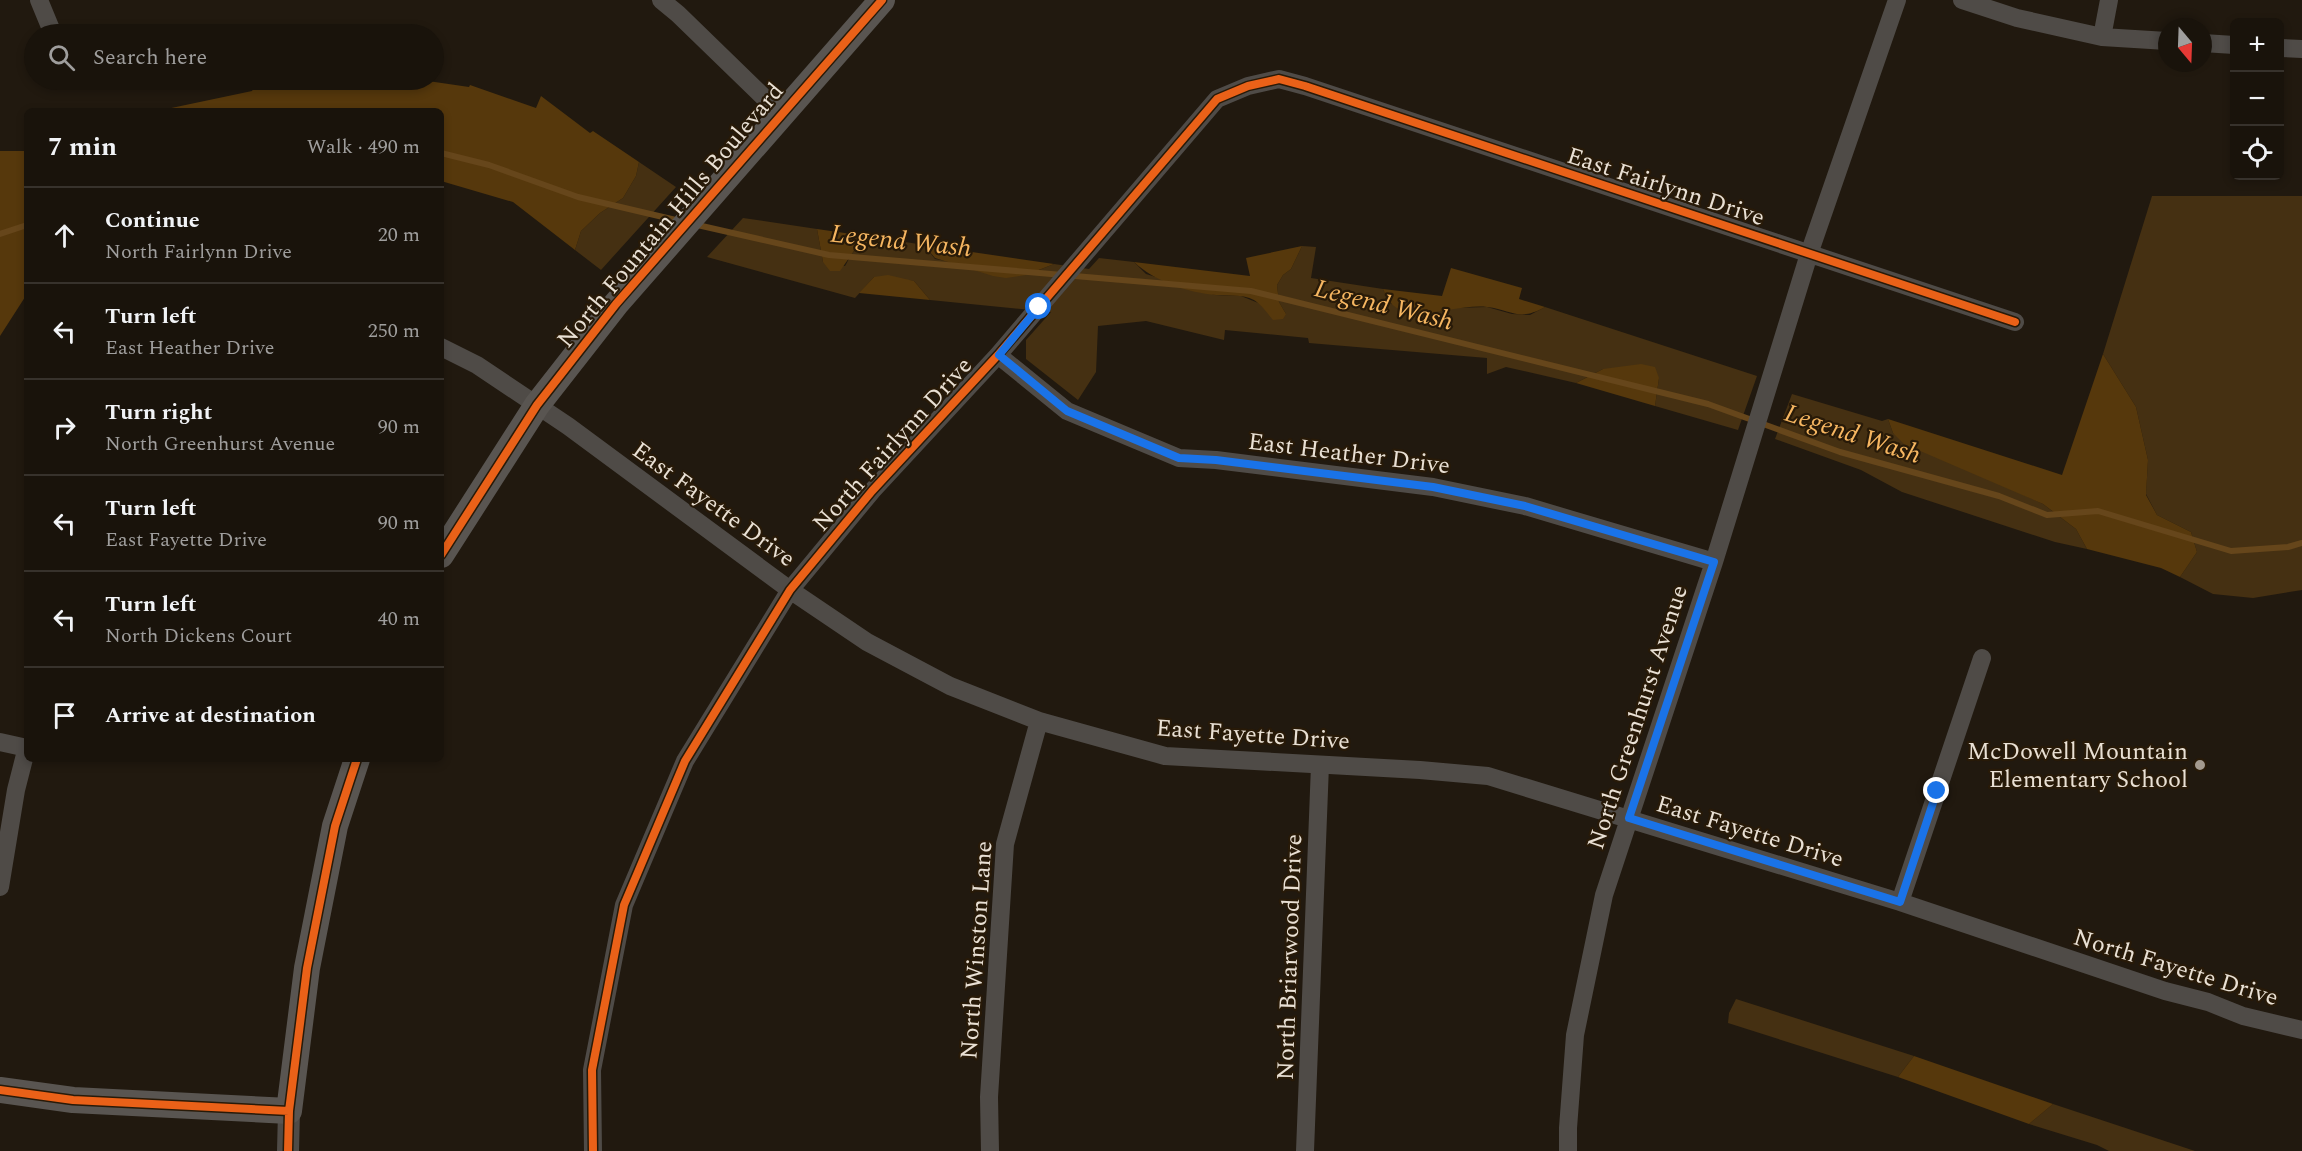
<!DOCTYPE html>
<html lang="en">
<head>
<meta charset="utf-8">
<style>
	:root { --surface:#19130b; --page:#221c14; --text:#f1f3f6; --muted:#9f9e9d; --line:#37322c }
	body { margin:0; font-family:Spectral,serif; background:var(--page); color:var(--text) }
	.controls { position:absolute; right:18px; top:18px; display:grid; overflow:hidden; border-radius:9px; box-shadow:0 3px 9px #0003 }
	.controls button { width:54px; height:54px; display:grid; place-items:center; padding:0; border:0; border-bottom:2px solid var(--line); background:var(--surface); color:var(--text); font:30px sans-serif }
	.compass { position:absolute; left:2158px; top:18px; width:54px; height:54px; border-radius:50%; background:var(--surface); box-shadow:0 3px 9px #0003; rotate:161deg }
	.stop { position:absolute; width:18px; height:18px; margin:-14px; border:4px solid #1a73e8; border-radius:50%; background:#fff }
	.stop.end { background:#1a73e8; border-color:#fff; box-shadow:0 2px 6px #0008 }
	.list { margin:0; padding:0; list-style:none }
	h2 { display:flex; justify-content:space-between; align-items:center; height:78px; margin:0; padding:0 24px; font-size:26px }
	h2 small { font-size:20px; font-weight:400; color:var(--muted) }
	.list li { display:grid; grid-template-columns:39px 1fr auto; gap:18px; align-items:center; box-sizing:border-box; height:96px; padding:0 24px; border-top:2px solid var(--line) }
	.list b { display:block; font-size:22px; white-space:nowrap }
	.list p { margin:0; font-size:20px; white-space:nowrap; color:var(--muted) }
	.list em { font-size:20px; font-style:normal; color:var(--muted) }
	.icon { flex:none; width:33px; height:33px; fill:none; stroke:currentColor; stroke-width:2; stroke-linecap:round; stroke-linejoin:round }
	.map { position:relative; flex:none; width:2302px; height:1151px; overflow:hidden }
	.search { position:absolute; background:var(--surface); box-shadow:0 3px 9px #0003; left:24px; top:24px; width:420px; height:66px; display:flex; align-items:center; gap:15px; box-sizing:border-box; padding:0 21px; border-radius:33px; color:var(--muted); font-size:22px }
	.panel { position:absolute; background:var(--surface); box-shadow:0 3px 9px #0003; left:24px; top:108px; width:420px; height:654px; border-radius:9px }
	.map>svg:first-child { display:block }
	.green { fill:#453012 }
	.forest { fill:#56380c }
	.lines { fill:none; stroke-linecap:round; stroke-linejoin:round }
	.stream { stroke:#66461b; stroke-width:6 }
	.minor { stroke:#4f4b47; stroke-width:18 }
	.tertiary { stroke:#4f4b47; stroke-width:22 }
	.secondary { stroke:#595551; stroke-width:26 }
	.cycleway-casing { stroke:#281a08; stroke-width:11 }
	.cycleway { stroke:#ea6118; stroke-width:8 }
	.route { stroke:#1a73e8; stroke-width:8 }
	.poi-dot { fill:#a39a8f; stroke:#281a08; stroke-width:2 }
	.labels { text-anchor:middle; stroke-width:4.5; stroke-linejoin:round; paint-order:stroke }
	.street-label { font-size:24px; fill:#e9e0d4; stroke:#281a08 }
	.poi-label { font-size:24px; fill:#e9e0d4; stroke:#281a08; text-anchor:end }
	.water-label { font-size:26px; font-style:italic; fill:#f6b661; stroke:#281a08 }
</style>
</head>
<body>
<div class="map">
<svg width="2302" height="1151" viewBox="0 0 2302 1151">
	<rect width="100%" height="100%" fill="#21190f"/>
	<!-- green -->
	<path class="green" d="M639 162 676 187 601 270 575 250 581 231 600 213 623 198 636 176Z
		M2152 196H2302V590L2253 598 2213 594 2180 577 2197 552 2191 532 2157 515 2146 494 2148 460 2136 407 2103 354Z
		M743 218 817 229 823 262 845 266C848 261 851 254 855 250 868 235 907 242 924 245L935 259 1026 275 1054 264 1089 269 1099 258 1134 262 1146 274 1215 295 1241 296 1286 314 1279 302 1277 285 1283 275 1291 269 1302 246 1316 247 1311 278 1383 289 1391 304 1453 308 1487 307 1512 314 1530 315 1545 307 1757 376 1738 430 1655 406 1659 378 1603 369 1576 383 1506 367 1487 374V358L1309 343 1308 338 1225 330 1224 340 1146 321 1098 326 1096 372 1078 400 1026 359V340L1051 312 930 300 914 281 874 277 855 298 707 257Z
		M1792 394 1882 421 1888 419 1893 433 2043 504 2076 529 2087 549 2055 542 1902 492 1861 470 1775 439Z
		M1736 999 1914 1056 1898 1077 1728 1023 1729 1013Z
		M2053 1104 2195 1151H2109L2097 1145 2029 1124Z"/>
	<!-- forest -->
	<path class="forest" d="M311 80H375V85L428 81 469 87 470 85 536 108 541 96 590 133 593 131 639 162 636 176 623 198 600 213 581 231 575 250 513 202 441 181V111H157L252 91 256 84Z
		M0 151H27V294L0 336Z
		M817 229 893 240 865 243 856 248 840 271H830L823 262Z
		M924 245 1054 264 1026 275 1006 278 993 276 935 258Z
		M1302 246 1291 269 1283 275 1277 285 1279 302 1286 314 1283 319 1273 320C1268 314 1261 304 1254 300 1242 294 1229 296 1216 295 1189 293 1154 281 1134 262L1250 276 1246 258Z
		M1451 268 1522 288 1519 299 1545 307C1518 322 1513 310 1487 307 1463 304 1426 318 1404 311 1392 308 1388 300 1383 289L1442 296Z
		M888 275 914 281 930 300 859 293 874 277Z
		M2103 354 2136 407 2148 460 2146 495 2157 515 2191 532 2197 552 2180 577 2161 568 2087 549 2076 529 2043 504 1904 444 1893 433 1888 419 2062 475Z
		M1641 364 1655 367 1659 378 1655 406 1576 383 1603 369Z
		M1914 1056 2053 1104 2029 1124 1898 1077Z"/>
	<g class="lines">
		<!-- stream -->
		<path class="stream" d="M441 153 489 165 578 197 680 221
			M693 224 829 255 1251 291 1708 404 1840 452 1999 496 2047 515 2098 511 2231 551 2288 547 2302 543
			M0 234 27 225"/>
		<!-- minor -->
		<path class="minor" d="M39 0 53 34
			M661 0 678 14 781 114
			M1962 0 2017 18 2102 37 2167 41
			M2102 37 2109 0
			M2203 43 2234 45
			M2280 48 2302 49
			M441 347 477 365 568 426 790 590 867 642 950 686 1039 721 1165 756 1420 770 1488 776 1900 902 2165 991 2208 1002 2243 1016 2302 1030
			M998 355 1067 411 1179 458 1216 460 1433 487 1525 506 1714 562
			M0 742 27 748
			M0 887 16 790 27 747
			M1900 902 1982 658
			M593 1151 592 1070 624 905 685 761 790 590 872 491 998 355 1217 99 1248 86 1279 79 1305 86 2015 322
			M990 1151 989 1097 1005 844 1039 721
			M1305 1151 1320 765
			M1568 1151V1128L1575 1035 1604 895 1714 562 1809 254 1897 0"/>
		<!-- tertiary -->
		<path class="tertiary" d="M288 1151 289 1111"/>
		<!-- secondary -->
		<path class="secondary" d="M441 555 537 405 616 304 882 0
			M0 1090 73 1100 289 1111 307 968 335 826 357 759"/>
		<defs>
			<path id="cycleway" d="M441 555 537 405 616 304 882 0
				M0 1090 73 1100 289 1111
				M288 1151 289 1111 307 968 335 826 357 759
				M593 1151 592 1070 624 905 685 761 790 590 872 491 998 355 1217 99 1248 86 1279 79 1305 86 2015 322"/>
		</defs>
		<!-- cycleway casing -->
		<use href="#cycleway" class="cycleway-casing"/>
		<!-- cycleway -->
		<use href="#cycleway" class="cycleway"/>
	</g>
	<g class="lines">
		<!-- route -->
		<path class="route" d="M1039 307 999 355 1067 411 1179 458 1216 460 1433 487 1525 506 1714 562 1629 818 1900 902 1937 791"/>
	</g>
	<!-- markers -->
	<circle class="poi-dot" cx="2200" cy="765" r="6"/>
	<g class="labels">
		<!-- street labels -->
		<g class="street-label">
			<text transform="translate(1666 186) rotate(18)" y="8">East Fairlynn Drive</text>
			<text transform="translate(670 215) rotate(-50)" y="8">North Fountain Hills Boulevard</text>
			<text transform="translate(892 444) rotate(-48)" y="8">North Fairlynn Drive</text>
			<text transform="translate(1349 453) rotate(7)" y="8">East Heather Drive</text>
			<text transform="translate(714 504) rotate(36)" y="8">East Fayette Drive</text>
			<text transform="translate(1637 717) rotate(-72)" y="8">North Greenhurst Avenue</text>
			<text transform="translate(1253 734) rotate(4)" y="8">East Fayette Drive</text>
			<text transform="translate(1750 831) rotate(17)" y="8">East Fayette Drive</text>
			<text transform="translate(976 950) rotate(-86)" y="8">North Winston Lane</text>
			<text transform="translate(1289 957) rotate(-88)" y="8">North Briarwood Drive</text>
			<text transform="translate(2176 967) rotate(17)" y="8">North Fayette Drive</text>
		</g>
		<!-- poi labels -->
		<g class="poi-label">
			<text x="2188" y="759">McDowell Mountain<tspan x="2188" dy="28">Elementary School</tspan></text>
		</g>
		<!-- water labels -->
		<g class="water-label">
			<text transform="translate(901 240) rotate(6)" y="9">Legend Wash</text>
			<text transform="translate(1384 304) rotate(14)" y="9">Legend Wash</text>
			<text transform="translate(1853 433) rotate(18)" y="9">Legend Wash</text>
		</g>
	</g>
</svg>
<div class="controls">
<button>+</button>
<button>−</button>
<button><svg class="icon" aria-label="locate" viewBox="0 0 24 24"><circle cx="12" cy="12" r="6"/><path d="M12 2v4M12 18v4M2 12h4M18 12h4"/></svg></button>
</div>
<svg class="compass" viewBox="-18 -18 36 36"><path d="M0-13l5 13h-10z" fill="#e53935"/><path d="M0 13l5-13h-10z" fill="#9f9e9d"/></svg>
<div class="stop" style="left:1039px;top:307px"></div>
<div class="stop end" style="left:1937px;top:791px"></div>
<div class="search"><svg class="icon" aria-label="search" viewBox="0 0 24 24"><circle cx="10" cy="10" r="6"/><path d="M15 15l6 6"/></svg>Search here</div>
<section class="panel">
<h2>7 min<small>Walk · 490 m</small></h2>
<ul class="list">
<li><svg class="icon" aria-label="ahead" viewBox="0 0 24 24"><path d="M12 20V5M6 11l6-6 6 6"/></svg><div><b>Continue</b><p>North Fairlynn Drive</p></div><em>20 m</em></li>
<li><svg class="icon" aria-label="left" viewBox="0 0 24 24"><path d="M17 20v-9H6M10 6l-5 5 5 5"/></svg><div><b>Turn left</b><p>East Heather Drive</p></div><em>250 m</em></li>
<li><svg class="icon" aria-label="right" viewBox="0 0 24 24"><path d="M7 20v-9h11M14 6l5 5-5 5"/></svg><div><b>Turn right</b><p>North Greenhurst Avenue</p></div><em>90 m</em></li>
<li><svg class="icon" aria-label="left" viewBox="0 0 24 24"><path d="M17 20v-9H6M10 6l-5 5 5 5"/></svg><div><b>Turn left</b><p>East Fayette Drive</p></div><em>90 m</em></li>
<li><svg class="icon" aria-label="left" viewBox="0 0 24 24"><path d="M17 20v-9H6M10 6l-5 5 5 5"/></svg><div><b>Turn left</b><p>North Dickens Court</p></div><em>40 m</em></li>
<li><svg class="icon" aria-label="arrive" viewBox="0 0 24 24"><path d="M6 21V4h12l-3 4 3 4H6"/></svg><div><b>Arrive at destination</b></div></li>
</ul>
</section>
</div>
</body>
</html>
